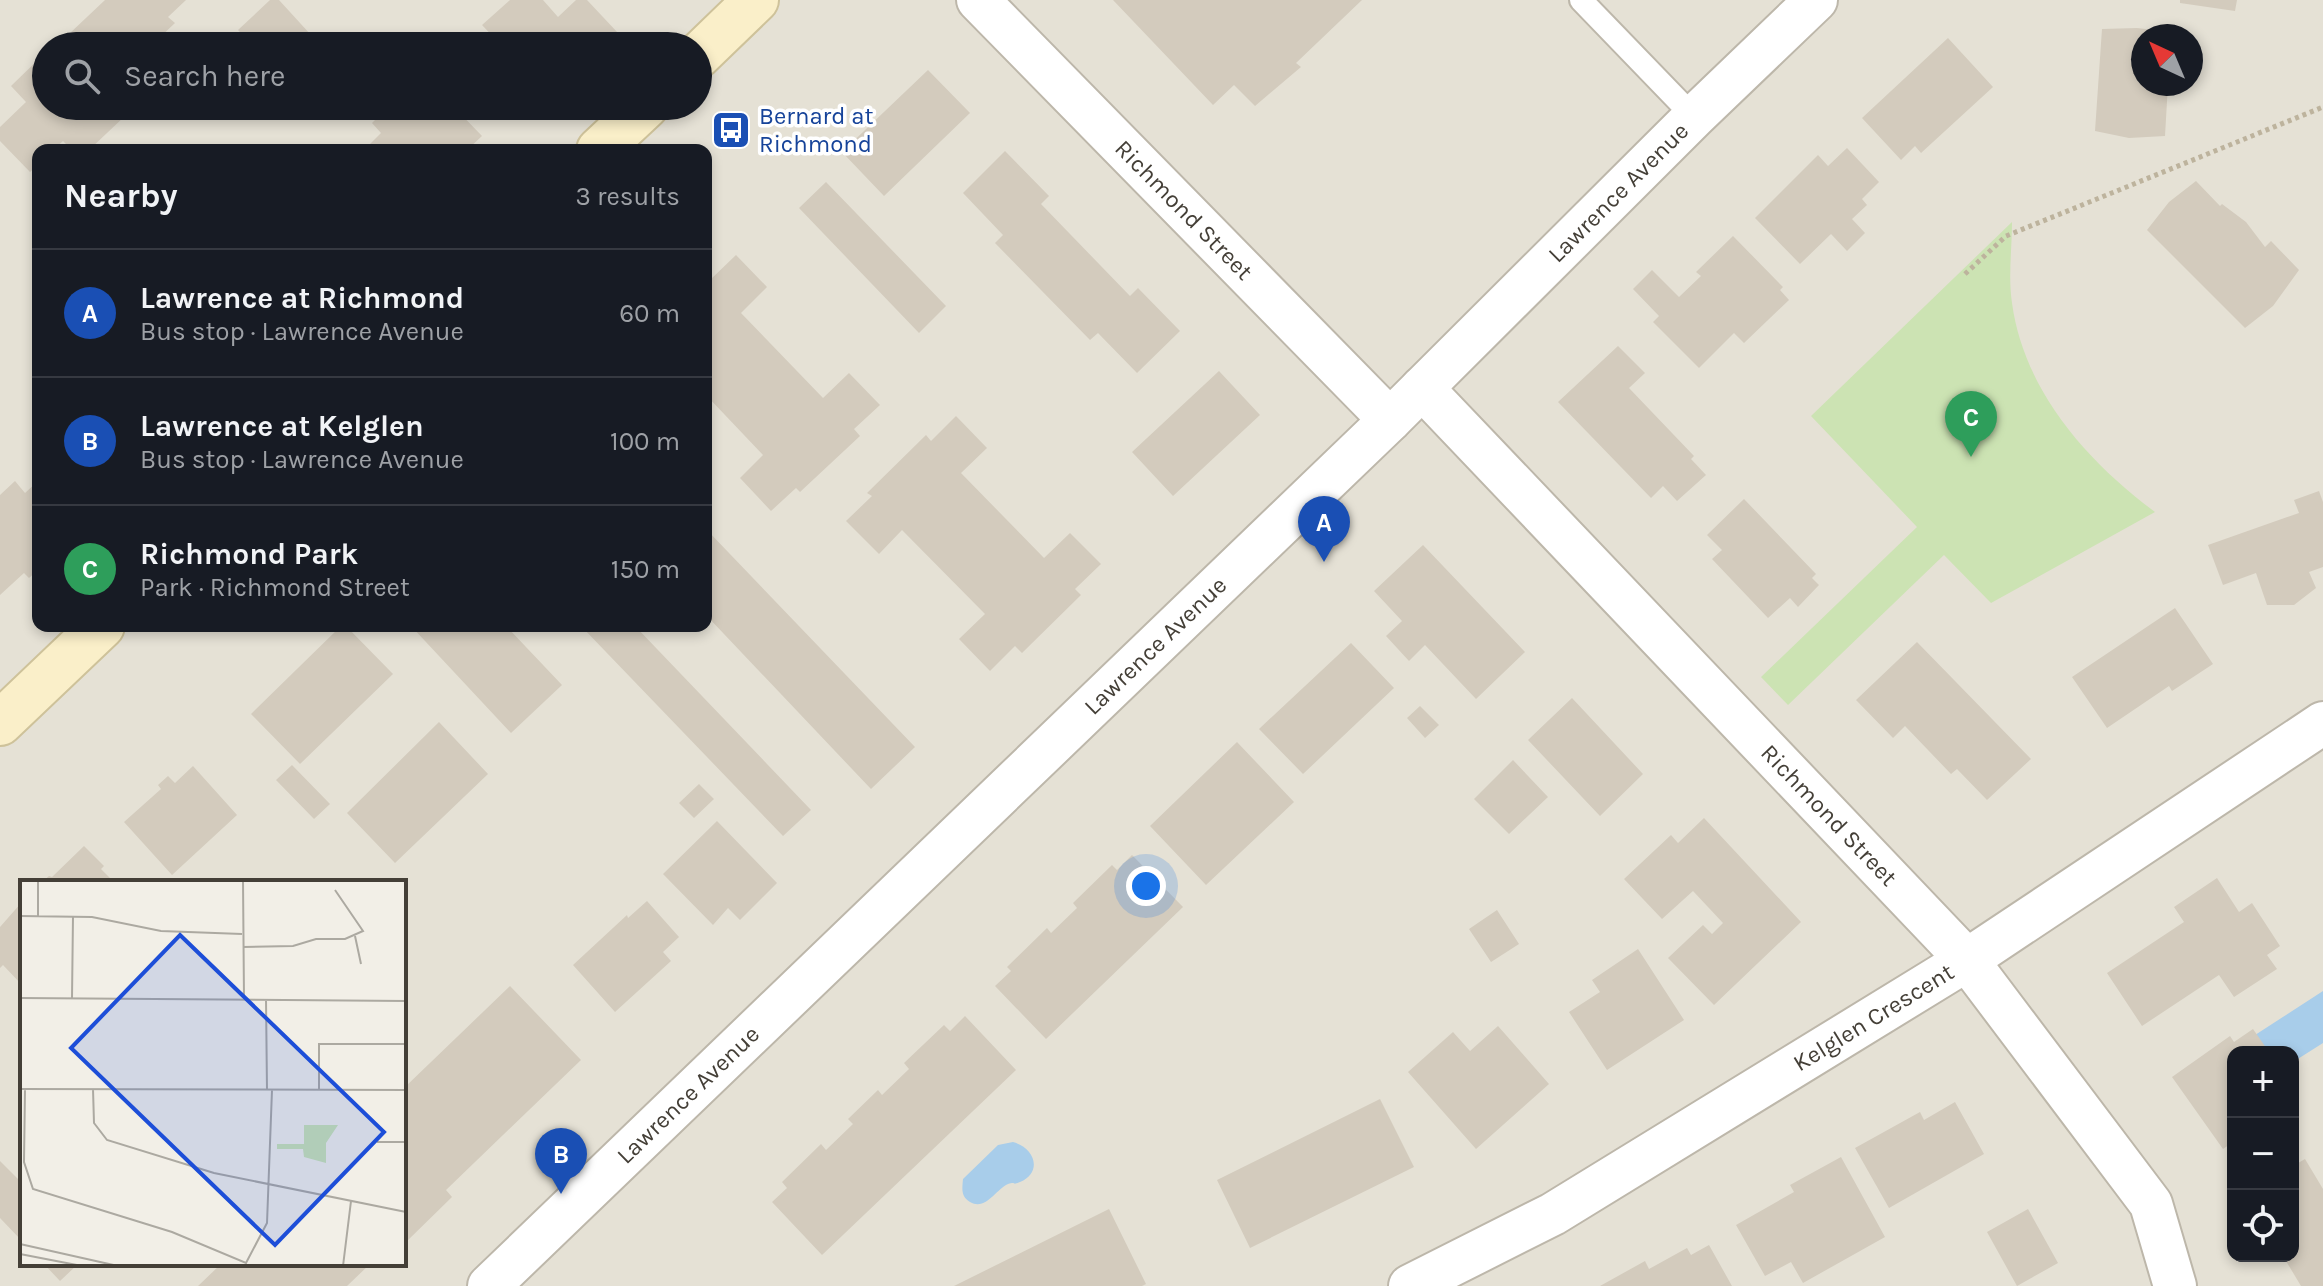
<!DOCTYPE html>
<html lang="en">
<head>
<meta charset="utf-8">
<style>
	:root { --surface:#171b24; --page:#242831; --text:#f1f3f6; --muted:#9ea1a6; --line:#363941; --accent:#e84a28 }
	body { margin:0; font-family:Karla,sans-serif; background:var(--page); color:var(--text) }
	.controls { position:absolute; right:24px; bottom:24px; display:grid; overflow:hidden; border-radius:16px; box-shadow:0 4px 12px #0003 }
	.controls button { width:72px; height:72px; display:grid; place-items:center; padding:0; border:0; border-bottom:2px solid var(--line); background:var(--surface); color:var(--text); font:40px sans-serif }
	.compass { position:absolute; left:2131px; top:24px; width:72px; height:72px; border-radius:50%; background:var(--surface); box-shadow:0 4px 12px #0003; rotate:316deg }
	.you { position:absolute; left:1146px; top:886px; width:28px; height:28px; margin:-20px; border:6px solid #fff; border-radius:50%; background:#1a73e8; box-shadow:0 0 0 12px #1a73e833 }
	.badge { display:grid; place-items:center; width:52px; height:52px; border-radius:50%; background:var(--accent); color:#fff; font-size:26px; font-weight:700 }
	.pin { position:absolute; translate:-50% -66px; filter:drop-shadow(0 2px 4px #0008) }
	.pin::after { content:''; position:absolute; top:42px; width:28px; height:24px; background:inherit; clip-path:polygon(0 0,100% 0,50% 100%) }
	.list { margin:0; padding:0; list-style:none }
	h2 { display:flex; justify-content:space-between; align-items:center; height:104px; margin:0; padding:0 32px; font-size:34px }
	h2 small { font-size:26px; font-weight:400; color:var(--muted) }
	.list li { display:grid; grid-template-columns:52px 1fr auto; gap:24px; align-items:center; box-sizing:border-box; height:128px; padding:0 32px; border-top:2px solid var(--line) }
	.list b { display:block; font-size:30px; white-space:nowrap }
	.list p { margin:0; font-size:26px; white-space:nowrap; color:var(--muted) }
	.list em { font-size:26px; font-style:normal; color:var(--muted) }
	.icon { flex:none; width:44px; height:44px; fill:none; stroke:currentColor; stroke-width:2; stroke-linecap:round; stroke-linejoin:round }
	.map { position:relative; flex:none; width:2323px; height:1286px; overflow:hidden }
	.search { position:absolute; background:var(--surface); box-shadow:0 4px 12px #0003; left:32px; top:32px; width:680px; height:88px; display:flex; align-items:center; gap:20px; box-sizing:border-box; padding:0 28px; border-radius:44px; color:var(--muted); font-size:30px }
	.panel { position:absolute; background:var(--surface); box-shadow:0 4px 12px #0003; left:32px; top:144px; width:680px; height:488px; border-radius:16px }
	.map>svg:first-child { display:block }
	.residential { fill:#e5e1d5; fill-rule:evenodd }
	.green { fill:#cce3b3 }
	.water { fill:#a8cdea }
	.building { fill:#d3cbbd }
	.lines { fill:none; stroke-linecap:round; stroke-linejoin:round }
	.lane-casing { stroke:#bdb7aa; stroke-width:26 }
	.street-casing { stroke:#bdb7aa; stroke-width:46 }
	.secondary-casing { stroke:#cec29a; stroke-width:48 }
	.path { stroke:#bdb39d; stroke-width:5; stroke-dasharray:4 4; stroke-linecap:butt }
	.lane { stroke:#fff; stroke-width:22 }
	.street { stroke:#fff; stroke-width:42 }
	.secondary { stroke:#faefc9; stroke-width:44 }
	.labels { text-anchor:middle; stroke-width:7; stroke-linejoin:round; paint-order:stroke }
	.transit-label { font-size:24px; fill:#164399; stroke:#fff; text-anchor:start }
	.street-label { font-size:24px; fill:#443f37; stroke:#fff }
	.inset-road { fill:none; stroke:#aca9a1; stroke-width:2 }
	.view { fill:#1d4ed8; fill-opacity:0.15; stroke:#1d4ed8; stroke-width:4 }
	.inset-edge { fill:none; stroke:#443f37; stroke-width:4 }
</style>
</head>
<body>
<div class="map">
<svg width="2323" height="1286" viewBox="0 0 2323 1286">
	<rect width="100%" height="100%" fill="#f2efe7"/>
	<!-- residential -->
	<path class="residential" d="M0 0H2323V1286H0ZM2143 36H2191V84H2143ZM46 46H698V106H46ZM38 150H706V626H38ZM22 882H404V1264H22ZM2233 1052H2293V1256H2233Z"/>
	<!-- green -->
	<path class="green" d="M2012 222C2012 249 2008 276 2012 303 2024 391 2087 461 2155 512L1991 603 1944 555 1788 705 1761 677 1917 527 1811 416Z"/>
	<!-- water -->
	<path class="water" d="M2323 991V1043L2293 1062V1052H2262L2252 1037Z
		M1013 1142C1035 1148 1043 1172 1020 1182 1011 1186 1017 1181 1008 1184 995 1190 986 1211 970 1202 961 1197 962 1189 963 1179L998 1145Z"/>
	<!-- building -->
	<path class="building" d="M105 0H186L168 17 175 23 156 41 162 46H81L69 34Z
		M270 0H279L311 35 299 46H253L238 30Z
		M510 0H543L558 17 576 0H587L618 33 604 46H502L482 25Z
		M1113 0H1362L1296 63 1301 67 1255 106 1234 85 1213 105Z
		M2180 0H2237L2235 11 2180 3Z
		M2137 28 2186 34 2143 36V84H2168L2165 136 2129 138 2095 131 2102 29Z
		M1948 38 1993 87 1921 153 1915 146 1901 160 1862 118Z
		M46 52V106H115L125 116 89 150H72L63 141 53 150H38V165L30 172 0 141V127L26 102 11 86Z
		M928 70 970 113 884 196 842 152Z
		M389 106H453L482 136 467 150H364L381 133 372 123Z
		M1847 148 1879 182 1862 199 1867 205 1852 219 1865 233 1847 251 1831 234 1800 264 1755 218 1818 155 1828 166Z
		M1005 151 1049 196 1041 204 1130 296 1138 288 1180 331 1137 373 1098 333 1090 340 995 243 1003 235 963 193Z
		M2196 181 2220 206 2222 204 2246 222 2265 247 2271 241 2299 270 2273 306 2245 328 2147 230 2169 202Z
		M826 182 946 306 919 333 799 208Z
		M1733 236 1783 287 1780 290 1789 300 1744 343 1734 333 1699 368 1653 322 1659 316 1633 289 1652 270 1679 297 1701 276 1696 272Z
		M736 255 767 287 741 313 823 398 849 373 880 405 854 429 860 436 800 492 796 488 771 511 740 478 763 455 706 395V276L710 280Z
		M1618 346 1645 373 1629 388 1694 456 1691 459 1706 475 1677 501 1663 486 1651 498 1558 402Z
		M1219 371 1260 415 1173 496 1132 452Z
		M956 416 987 448 961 473 1044 558 1070 533 1101 564 1075 589 1081 595 1022 653 1015 646 990 671 959 639 985 614 902 530 879 554 846 521 872 496 867 493 926 435 931 441Z
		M15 481 25 493 38 481V570L29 578 24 573 0 595V495Z
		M2319 491 2323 502V567L2309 572 2316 588 2294 605H2267L2256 573 2223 585 2208 545 2299 513 2294 500Z
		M1744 499 1816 574 1812 578 1819 585 1798 607 1790 598 1768 618 1712 559 1722 550 1707 535Z
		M706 529 915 747 871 789 706 615Z
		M1423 545 1525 652 1476 699 1425 645 1409 661 1386 636 1402 621 1374 591Z
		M2175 608 2213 664 2172 691 2169 686 2107 728 2072 677Z
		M341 626H346L393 674 300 764 251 714Z
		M411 626H506L562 685 511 733Z
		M581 626H635L811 810 783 836Z
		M1917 642 2031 759 1987 800 1957 769 1951 774 1905 726 1893 738 1856 700Z
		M1351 643 1394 688 1303 774 1259 729Z
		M1572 698 1643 774 1600 816 1528 740Z
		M1420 706 1439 725 1425 738 1407 718Z
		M439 722 488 774 395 863 347 813Z
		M1237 742 1294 802 1206 885 1150 826Z
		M1513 760 1548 797 1509 834 1474 799Z
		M292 765 330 804 314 819 276 780Z
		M193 766 237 815 172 875 124 822 161 789 158 785 168 776 175 783Z
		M699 784 714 799 694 818 679 803Z
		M1704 818 1801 922 1714 1005 1668 958 1703 925 1712 934 1723 923 1693 891 1662 919 1624 879 1671 835 1678 843Z
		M717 821 777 883 740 920 728 908 713 925 663 874Z
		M84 846 104 866 101 869 114 882H42L49 876 52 877Z
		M1132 855 1183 907 1046 1039 995 986 1011 971 1007 967 1047 928 1051 933 1077 908 1073 903 1112 865 1117 870Z
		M2217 878 2239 912 2252 903 2280 946 2267 955 2277 969 2234 997 2219 975 2142 1026 2107 973 2184 922 2174 907Z
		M647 901 679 937 663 952 671 961 615 1012 573 965 627 915 628 918Z
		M22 902V985L3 965 0 968V927Z
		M1497 910 1519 944 1491 962 1469 929Z
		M1638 949 1684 1020 1607 1070 1569 1012 1600 992 1592 980Z
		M510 986 581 1060 446 1190 452 1197 404 1244V1088Z
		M965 1016 1016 1070 822 1255 772 1202 787 1188 782 1182 821 1144 826 1150 853 1124 848 1119 878 1090 882 1095 909 1069 904 1063 944 1025 950 1031Z
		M1498 1026 1549 1084 1476 1149 1408 1072 1453 1032 1470 1051Z
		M2253 1029 2269 1052H2233V1142L2223 1149 2172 1077 2230 1036 2234 1042Z
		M1380 1099 1414 1167 1250 1248 1217 1180Z
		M1955 1102 1984 1154 1889 1208 1855 1148 1920 1112 1924 1120Z
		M1841 1157 1885 1237 1803 1283 1791 1262 1765 1276 1736 1225 1794 1192 1790 1185Z
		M2305 1159 2323 1189V1286H2301L2283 1256H2293V1166Z
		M0 1161 22 1183V1241L0 1218Z
		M1109 1209 1146 1284 1142 1286H954Z
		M2028 1209 2058 1263 2017 1286 1987 1232Z
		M1709 1245 1732 1286H1600L1645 1261 1649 1269 1687 1248 1691 1255Z
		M44 1264H78L60 1281Z
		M221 1264H370L347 1286H198Z"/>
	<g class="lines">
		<defs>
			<path id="lane" d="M1581 0 1694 117"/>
			<g id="street">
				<path id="s1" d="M978 0 1390 420"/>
				<path id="s2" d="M1422 388 1967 960 2151 1204 2175 1286"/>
				<path id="s3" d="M489 1286 1390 420 1694 117 1816 0"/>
				<path id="s4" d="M1410 1286 1553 1214 1967 960 2323 723"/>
			</g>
			<path id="secondary" d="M698 56 756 0
				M599 150 646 106
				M0 723 102 626"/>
		</defs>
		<!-- lane casing -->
		<use href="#lane" class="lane-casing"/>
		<!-- street casing -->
		<use href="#street" class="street-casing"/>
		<!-- secondary casing -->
		<use href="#secondary" class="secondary-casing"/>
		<!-- path -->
		<path class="path" d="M1965 274 2006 236 2323 107"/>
		<!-- lane -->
		<use href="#lane" class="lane"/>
		<!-- street -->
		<use href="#street" class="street"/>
		<!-- secondary -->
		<use href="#secondary" class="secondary"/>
	</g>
	<!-- icons -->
	<defs>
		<symbol id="bus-square" viewBox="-11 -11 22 22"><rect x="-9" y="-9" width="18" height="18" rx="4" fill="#1a4fb4" stroke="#fff"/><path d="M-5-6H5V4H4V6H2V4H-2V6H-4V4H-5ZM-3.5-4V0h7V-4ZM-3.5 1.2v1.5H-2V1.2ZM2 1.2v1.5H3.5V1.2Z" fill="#fff"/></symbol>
	</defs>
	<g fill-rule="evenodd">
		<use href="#bus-square" x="709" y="108" width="44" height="44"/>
	</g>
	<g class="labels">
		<!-- transit labels -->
		<g class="transit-label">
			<text x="759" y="124">Bernard at<tspan x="759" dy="28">Richmond</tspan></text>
		</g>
		<!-- street labels -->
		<g class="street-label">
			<text dy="8" stroke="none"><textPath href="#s3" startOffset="1572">Lawrence Avenue</textPath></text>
			<text dy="8" stroke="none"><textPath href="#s1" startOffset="294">Richmond Street</textPath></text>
			<text dy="8" stroke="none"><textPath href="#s3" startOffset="924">Lawrence Avenue</textPath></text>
			<text dy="8" stroke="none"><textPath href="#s2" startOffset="590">Richmond Street</textPath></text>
			<text dy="8" stroke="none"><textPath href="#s4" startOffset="536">Kelglen Crescent</textPath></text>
			<text dy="8" stroke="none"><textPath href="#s3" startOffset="276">Lawrence Avenue</textPath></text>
		</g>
	</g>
	<!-- overview -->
	<g transform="translate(20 880)">
		<rect width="386" height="386" fill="#f2efe7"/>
		<path d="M284 245H318L306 263V283L284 277 283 269H257V264H284Z" fill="#cce3b3"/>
		<path class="inset-road" d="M223 0 224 119M0 36 72 37 141 51 222 54M18 36V0M335 56 341 84M223 67 273 66 296 59H325L343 51 315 10M0 118 386 121M52 118 53 36M246 119 247 210M0 209 386 210M5 209 4 282 13 309 152 352 226 383 247 343 252 210M73 209 74 243 87 260 194 293 386 332M299 209V164H386M357 262H386M0 364 98 386M0 374 62 386M323 386 331 321"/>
		<path class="view" d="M160 55 364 252 255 365 51 168Z"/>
		<rect width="386" height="386" class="inset-edge"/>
	</g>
</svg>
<div class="controls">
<button>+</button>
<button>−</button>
<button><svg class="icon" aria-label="locate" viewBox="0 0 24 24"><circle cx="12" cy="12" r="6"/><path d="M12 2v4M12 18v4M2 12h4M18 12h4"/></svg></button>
</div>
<svg class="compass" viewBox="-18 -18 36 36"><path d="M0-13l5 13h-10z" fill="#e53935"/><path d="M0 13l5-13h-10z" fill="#9ea1a6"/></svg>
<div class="you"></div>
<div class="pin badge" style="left:1324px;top:562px;background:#1a4fb4">A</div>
<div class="pin badge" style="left:561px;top:1194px;background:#1a4fb4">B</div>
<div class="pin badge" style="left:1971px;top:457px;background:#2e9e5b">C</div>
<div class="search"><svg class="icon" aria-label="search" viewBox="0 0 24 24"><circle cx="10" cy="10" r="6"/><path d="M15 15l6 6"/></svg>Search here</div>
<section class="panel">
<h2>Nearby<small>3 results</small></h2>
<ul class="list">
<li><span class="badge" style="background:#1a4fb4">A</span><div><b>Lawrence at Richmond</b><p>Bus stop · Lawrence Avenue</p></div><em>60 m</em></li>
<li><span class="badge" style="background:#1a4fb4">B</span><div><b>Lawrence at Kelglen</b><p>Bus stop · Lawrence Avenue</p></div><em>100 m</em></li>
<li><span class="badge" style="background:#2e9e5b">C</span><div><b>Richmond Park</b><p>Park · Richmond Street</p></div><em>150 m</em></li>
</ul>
</section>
</div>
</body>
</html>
